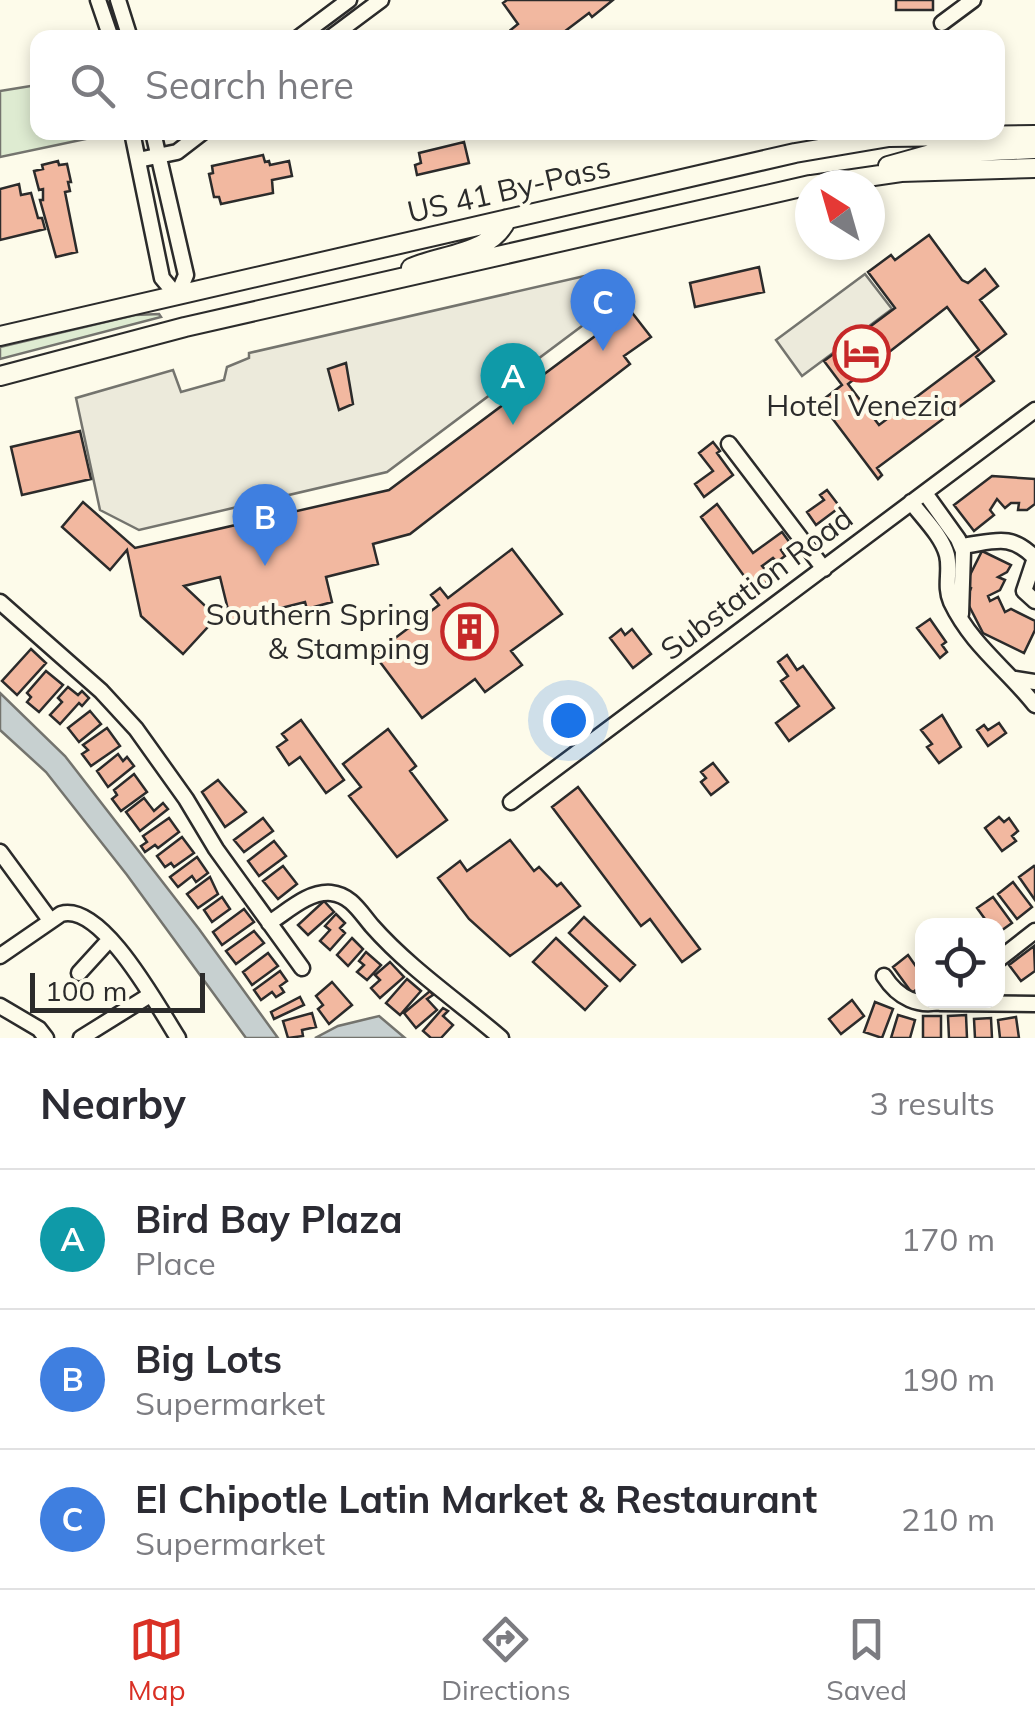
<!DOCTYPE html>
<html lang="en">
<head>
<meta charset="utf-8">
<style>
	:root { --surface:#fff; --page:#f2f2f3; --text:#2b2b33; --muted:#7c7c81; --line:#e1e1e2; --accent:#d93025 }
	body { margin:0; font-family:Mulish,sans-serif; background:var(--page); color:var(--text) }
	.controls { position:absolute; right:30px; bottom:30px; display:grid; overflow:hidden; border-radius:20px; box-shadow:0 5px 15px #0003 }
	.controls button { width:90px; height:90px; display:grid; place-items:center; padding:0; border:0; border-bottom:2px solid var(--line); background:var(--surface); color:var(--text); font:50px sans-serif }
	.compass { position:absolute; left:795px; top:170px; width:90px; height:90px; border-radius:50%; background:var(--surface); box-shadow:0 5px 15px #0003; rotate:323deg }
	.scale { position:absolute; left:30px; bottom:25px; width:175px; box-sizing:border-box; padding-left:10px; border:5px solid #2b2b2b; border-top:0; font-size:28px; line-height:35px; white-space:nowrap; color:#2b2b2b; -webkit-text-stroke:8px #fdfbea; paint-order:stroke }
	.you { position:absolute; left:568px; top:720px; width:35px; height:35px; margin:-25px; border:8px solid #fff; border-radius:50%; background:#1a73e8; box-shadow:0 0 0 15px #1a73e833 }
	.badge { display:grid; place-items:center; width:65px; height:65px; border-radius:50%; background:var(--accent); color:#fff; font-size:32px; font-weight:700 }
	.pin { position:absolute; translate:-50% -82px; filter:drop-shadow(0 2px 5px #0008) }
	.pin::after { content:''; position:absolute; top:52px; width:35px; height:30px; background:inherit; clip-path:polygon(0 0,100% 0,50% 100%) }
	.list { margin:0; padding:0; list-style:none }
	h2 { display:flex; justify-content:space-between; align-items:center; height:130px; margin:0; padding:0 40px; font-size:42px }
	h2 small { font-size:32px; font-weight:400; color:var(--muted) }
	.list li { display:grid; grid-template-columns:65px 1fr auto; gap:30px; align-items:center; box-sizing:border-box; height:140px; padding:0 40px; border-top:2px solid var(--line) }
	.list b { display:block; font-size:38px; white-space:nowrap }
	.list p { margin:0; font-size:32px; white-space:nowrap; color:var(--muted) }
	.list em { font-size:32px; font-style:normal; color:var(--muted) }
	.icon { flex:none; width:55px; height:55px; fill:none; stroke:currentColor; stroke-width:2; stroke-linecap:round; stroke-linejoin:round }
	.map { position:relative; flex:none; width:1035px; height:1038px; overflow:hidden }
	.search { position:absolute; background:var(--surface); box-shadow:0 5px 15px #0003; left:30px; right:30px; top:30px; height:110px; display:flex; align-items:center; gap:25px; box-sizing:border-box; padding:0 35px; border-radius:20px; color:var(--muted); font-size:38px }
	.sheet { height:550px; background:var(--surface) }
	nav { display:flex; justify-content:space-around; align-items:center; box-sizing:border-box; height:140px; border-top:2px solid var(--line); background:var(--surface); font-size:28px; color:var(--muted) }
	nav a { display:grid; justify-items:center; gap:5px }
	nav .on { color:var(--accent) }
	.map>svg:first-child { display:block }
	.green { fill:#deebd1; stroke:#74746e; stroke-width:2.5 }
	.parking { fill:#eceadb; stroke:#74746e; stroke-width:2.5 }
	.water { fill:#c7d0d0; stroke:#74746e; stroke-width:2.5 }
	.building { fill:#f2b8a0; stroke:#2b2b2b; stroke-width:2.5; fill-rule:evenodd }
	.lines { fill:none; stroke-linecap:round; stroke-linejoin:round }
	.minor-casing { stroke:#2b2b2b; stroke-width:19 }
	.major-casing { stroke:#2b2b2b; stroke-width:22 }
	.minor { stroke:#fdfbea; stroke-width:14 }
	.major { stroke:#fdfbea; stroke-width:18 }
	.labels { text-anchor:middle; stroke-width:8; stroke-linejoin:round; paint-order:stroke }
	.street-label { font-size:30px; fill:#2b2b2b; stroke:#fdfbea }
	.poi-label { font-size:30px; fill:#2b2b2b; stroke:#fdfbea }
</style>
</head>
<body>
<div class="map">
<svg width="1035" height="1038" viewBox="0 0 1035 1038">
	<rect width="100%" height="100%" fill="#fdfbea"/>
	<!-- green -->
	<path class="green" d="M37 85 38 132 114 133 0 157V91Z
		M159 314 161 317 0 359V347L135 315Z"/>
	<!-- parking -->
	<path class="parking" d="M602 272 610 305 387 472 139 530 100 510 76 398 173 370 181 392 224 380 227 367 249 358V353Z
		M865 274 892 309 802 376 776 340Z"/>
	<!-- water -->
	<path class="water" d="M0 693 65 756 199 929 278 1038H246L127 875 46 772 0 730Z
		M379 1016 405 1038H315L338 1026Z"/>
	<!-- building -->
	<path class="building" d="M507 0H613L592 17 589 13 556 38H501L518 24 503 3Z
		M896 0H933V10H896Z
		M464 142 469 163 417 175 415 165 421 163 419 153Z
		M263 155 265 162 269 161 270 165 289 161 292 176 272 180 273 193 221 204 219 197H214L209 174 213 173 212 166Z
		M58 161 59 165 67 164 71 182H68L70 191 65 192 77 252 56 257 40 200H43V189L39 190 34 171 43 169 42 165Z
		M19 184 21 195 31 193 38 218H42L45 229 0 240V189Z
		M929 235 962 280 968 283 985 269 998 286 980 300 1006 334 976 357 994 381 877 468 882 475 878 479 820 402 842 385 824 361 895 308 868 272 891 255 895 260ZM947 307 979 350 879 425 848 384Z
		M759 267 764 292 695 307 690 283Z
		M630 310 651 337 624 356 630 364 410 534 373 544 378 564 326 577 332 602 307 609 305 602 253 615 254 620 232 626 220 577 184 586 217 617 183 654 141 616 127 550 110 570 62 527 83 502 135 548 389 490Z
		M346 363 353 404 339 410 328 369Z
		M80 431 91 479 22 495 11 447Z
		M713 442 720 451 717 453 733 475 704 497 695 484 713 471 699 453Z
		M992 476 1035 479V504L1027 510H1018L1019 503H1011L1005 508 997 499 990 510 994 515 974 531 954 505Z
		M827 490 840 507 816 525 807 512 824 500 820 495Z
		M717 504 753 553 782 532 790 543 781 550 785 556 777 562 773 558 762 566 772 578 755 591 701 517Z
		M512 549 562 614 511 651 522 665 485 692 475 679 422 718 374 654 439 605 431 595 440 588 448 598Z
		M982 551 1011 565 1007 572 998 577 1005 580 1000 590 988 596 990 601 998 597 1005 612 1011 609 1035 621V630L1024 653 983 633 966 600 971 588 965 585Z
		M930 619 946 642 942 645 947 652 940 658 917 628Z
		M621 629 625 635 632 629 651 654 633 668 610 638Z
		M31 649 46 663 17 695 2 681Z
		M787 655 797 670 803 666 834 708 789 741 776 723 799 706 781 681 788 676 778 662Z
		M46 671 63 685 39 712 27 702 31 697 27 693Z
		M68 687 78 695 82 691 89 698 82 706 79 703 60 724 50 715 62 702 58 698Z
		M90 711 101 724 79 742 68 728Z
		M942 715 961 747 939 763 927 747 932 744 921 730Z
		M301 720 344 780 326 793 300 757 289 765 277 747 287 740 282 734Z
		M999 723 1006 733 988 746 977 730 984 725 988 730Z
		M107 728 120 746 91 766 82 754 88 750 83 745Z
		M388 729 416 766 410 771 447 820 397 857 349 796 361 787 343 764Z
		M118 754 123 761 127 757 134 766 108 787 97 771Z
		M713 763 728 782 711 795 701 782 706 778 701 772Z
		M134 774 147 792 121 811 112 799 117 795 114 790Z
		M218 780 246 812 225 827 202 792Z
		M578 787 700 949 682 962 650 919 641 926 552 807Z
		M144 798 154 811 163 803 168 809 140 831 126 812Z
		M999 817 1004 822 1009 818 1018 831 1012 836 1016 841 1002 851 985 828Z
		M169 818 179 832 158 848 155 845 145 852 141 846 147 842 143 836Z
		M263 818 273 831 244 852 234 840Z
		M182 837 194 853 174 867 171 863 165 867 157 856Z
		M510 840 534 871 539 867 557 886 561 883 580 906 510 956 469 919 438 878 460 861 467 871Z
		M274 841 286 856 259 876 248 861Z
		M197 857 208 873 196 882 192 876 178 887 170 877Z
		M283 866 297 884 278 899 263 881Z
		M1034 866 1035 867V900L1019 877Z
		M210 877 218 894 198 908 187 894Z
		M1013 882 1032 907 1017 919 998 894Z
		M222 897 230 909 212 922 204 910Z
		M993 897 1012 923 998 933V926H990L977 908Z
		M324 901 334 912 308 935 298 925Z
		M244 909 254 922 222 945 213 932Z
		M336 914 345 923 340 928 345 933 330 950 320 941 330 930 325 926Z
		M584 917 635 965 620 981 569 933Z
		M254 931 264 943 236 964 226 951Z
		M352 938 363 949 348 966 337 955Z
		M556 938 607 986 585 1010 533 962Z
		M1034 946 1035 971 1021 981 1009 965Z
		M366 952 381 965 367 980 357 972 364 965 359 961Z
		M268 953 278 966 252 985 243 972Z
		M908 955 922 975V985L912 993 893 967Z
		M390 962 404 977 380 998 371 988 380 980 375 975Z
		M280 971 287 981 280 986 284 992 276 997 272 992 261 1000 254 990Z
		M407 979 421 991 400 1015 386 1003Z
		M332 982 352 1005 329 1024 318 1009 323 1005 316 996Z
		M430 991 433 995 427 999 437 1010 416 1028 404 1013Z
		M300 997 304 1005 274 1019 271 1012Z
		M852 1000 864 1016 841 1034 829 1019Z
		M875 1002 893 1009 882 1038 864 1032Z
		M443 1008 448 1011 443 1016 453 1025 441 1038H431L423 1031Z
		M312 1013 316 1027 302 1030 303 1036 288 1038 283 1021Z
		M898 1015 915 1020 910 1038H891Z
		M966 1015 967 1038H949L948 1016Z
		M923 1016H941V1038H923Z
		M1016 1017 1019 1038H1000L998 1020Z
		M991 1018 992 1038H975L974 1019Z"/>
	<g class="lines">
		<defs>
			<path id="minor" d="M98 0 111 38
				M118 0 130 38
				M942 23 973 0
				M298 38 349 0
				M330 38 381 0
				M132 132 162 278 177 296 186 275 153 132
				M138 160 177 152 203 132
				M729 444 824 569
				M925 493 958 539 963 551 961 614
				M911 502C923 518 942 536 947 555 951 571 944 586 951 602 972 646 1007 669 1035 705
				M961 546C994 542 1010 532 1035 558L1024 591 1035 601
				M0 602 101 691 136 729 186 799 216 849 302 968
				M1015 679 1035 682
				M511 802 1035 410
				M0 852 50 920
				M269 923C287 912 308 891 331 893 351 895 360 912 372 926 409 968 459 1002 501 1038
				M0 956 61 914C102 902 158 1007 178 1038
				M998 960 1035 931
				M79 973 110 939
				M884 976C898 998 919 1008 943 1001
				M940 1003 1035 1004
				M0 1006 39 1029 46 1038
				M81 1038 150 995"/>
			<path id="major" d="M888 166 931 154 1035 149
				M812 185 901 172 1035 168
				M411 268C443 254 492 254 507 219
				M0 336 795 153 889 137 1035 135
				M0 376 185 327 810 185"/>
		</defs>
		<!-- minor casing -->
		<use href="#minor" class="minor-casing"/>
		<!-- major casing -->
		<use href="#major" class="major-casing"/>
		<!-- minor -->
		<use href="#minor" class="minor"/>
		<!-- major -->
		<use href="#major" class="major"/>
	</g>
	<!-- icons -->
	<defs>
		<symbol id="hotel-ring" viewBox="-11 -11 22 22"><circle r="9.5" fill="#fdfbea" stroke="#c62828" stroke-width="1.5"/><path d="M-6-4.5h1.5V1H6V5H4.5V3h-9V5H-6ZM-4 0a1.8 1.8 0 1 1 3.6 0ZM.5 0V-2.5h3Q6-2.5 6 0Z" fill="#c62828"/></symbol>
		<symbol id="building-ring" viewBox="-11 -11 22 22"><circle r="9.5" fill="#fdfbea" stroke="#c62828" stroke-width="1.5"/><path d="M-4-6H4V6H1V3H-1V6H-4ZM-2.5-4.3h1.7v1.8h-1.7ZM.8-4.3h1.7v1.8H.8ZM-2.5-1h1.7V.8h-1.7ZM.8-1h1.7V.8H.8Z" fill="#c62828"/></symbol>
	</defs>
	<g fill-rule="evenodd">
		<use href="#hotel-ring" x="830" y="322" width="63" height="63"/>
		<use href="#building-ring" x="438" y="600" width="63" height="63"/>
	</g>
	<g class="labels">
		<!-- street labels -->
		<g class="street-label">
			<text transform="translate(509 190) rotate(-13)" y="10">US 41 By-Pass</text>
			<text transform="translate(757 584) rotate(-37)" y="10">Substation Road</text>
		</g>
		<!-- poi labels -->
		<g class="poi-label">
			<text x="862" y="416">Hotel Venezia</text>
			<text x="430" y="625" text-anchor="end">Southern Spring<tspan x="430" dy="34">&amp; Stamping</tspan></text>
		</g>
	</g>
</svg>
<div class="controls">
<button><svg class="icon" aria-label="locate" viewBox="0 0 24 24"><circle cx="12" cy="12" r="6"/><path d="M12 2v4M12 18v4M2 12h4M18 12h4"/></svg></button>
</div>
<svg class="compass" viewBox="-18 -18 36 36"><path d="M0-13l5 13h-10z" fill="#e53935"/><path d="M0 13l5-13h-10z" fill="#7c7c81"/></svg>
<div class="scale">100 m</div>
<div class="you"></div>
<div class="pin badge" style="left:513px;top:425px;background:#0f9aa8">A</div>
<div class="pin badge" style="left:265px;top:566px;background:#3f7fe0">B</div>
<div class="pin badge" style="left:603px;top:351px;background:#3f7fe0">C</div>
<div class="search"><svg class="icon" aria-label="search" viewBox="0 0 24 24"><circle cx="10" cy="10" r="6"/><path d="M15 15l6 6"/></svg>Search here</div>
</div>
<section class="sheet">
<h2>Nearby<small>3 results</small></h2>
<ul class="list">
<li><span class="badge" style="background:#0f9aa8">A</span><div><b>Bird Bay Plaza</b><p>Place</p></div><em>170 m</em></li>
<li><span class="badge" style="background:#3f7fe0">B</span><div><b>Big Lots</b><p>Supermarket</p></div><em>190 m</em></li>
<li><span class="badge" style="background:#3f7fe0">C</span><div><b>El Chipotle Latin Market &amp; Restaurant</b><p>Supermarket</p></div><em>210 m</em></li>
</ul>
</section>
<nav>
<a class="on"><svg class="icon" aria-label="map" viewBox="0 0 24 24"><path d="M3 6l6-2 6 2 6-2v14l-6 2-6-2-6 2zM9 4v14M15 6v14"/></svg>Map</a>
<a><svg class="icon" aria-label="directions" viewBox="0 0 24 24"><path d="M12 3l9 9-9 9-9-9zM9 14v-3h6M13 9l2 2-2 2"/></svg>Directions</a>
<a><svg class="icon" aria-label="saved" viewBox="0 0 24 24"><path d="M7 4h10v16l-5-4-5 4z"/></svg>Saved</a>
</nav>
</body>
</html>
